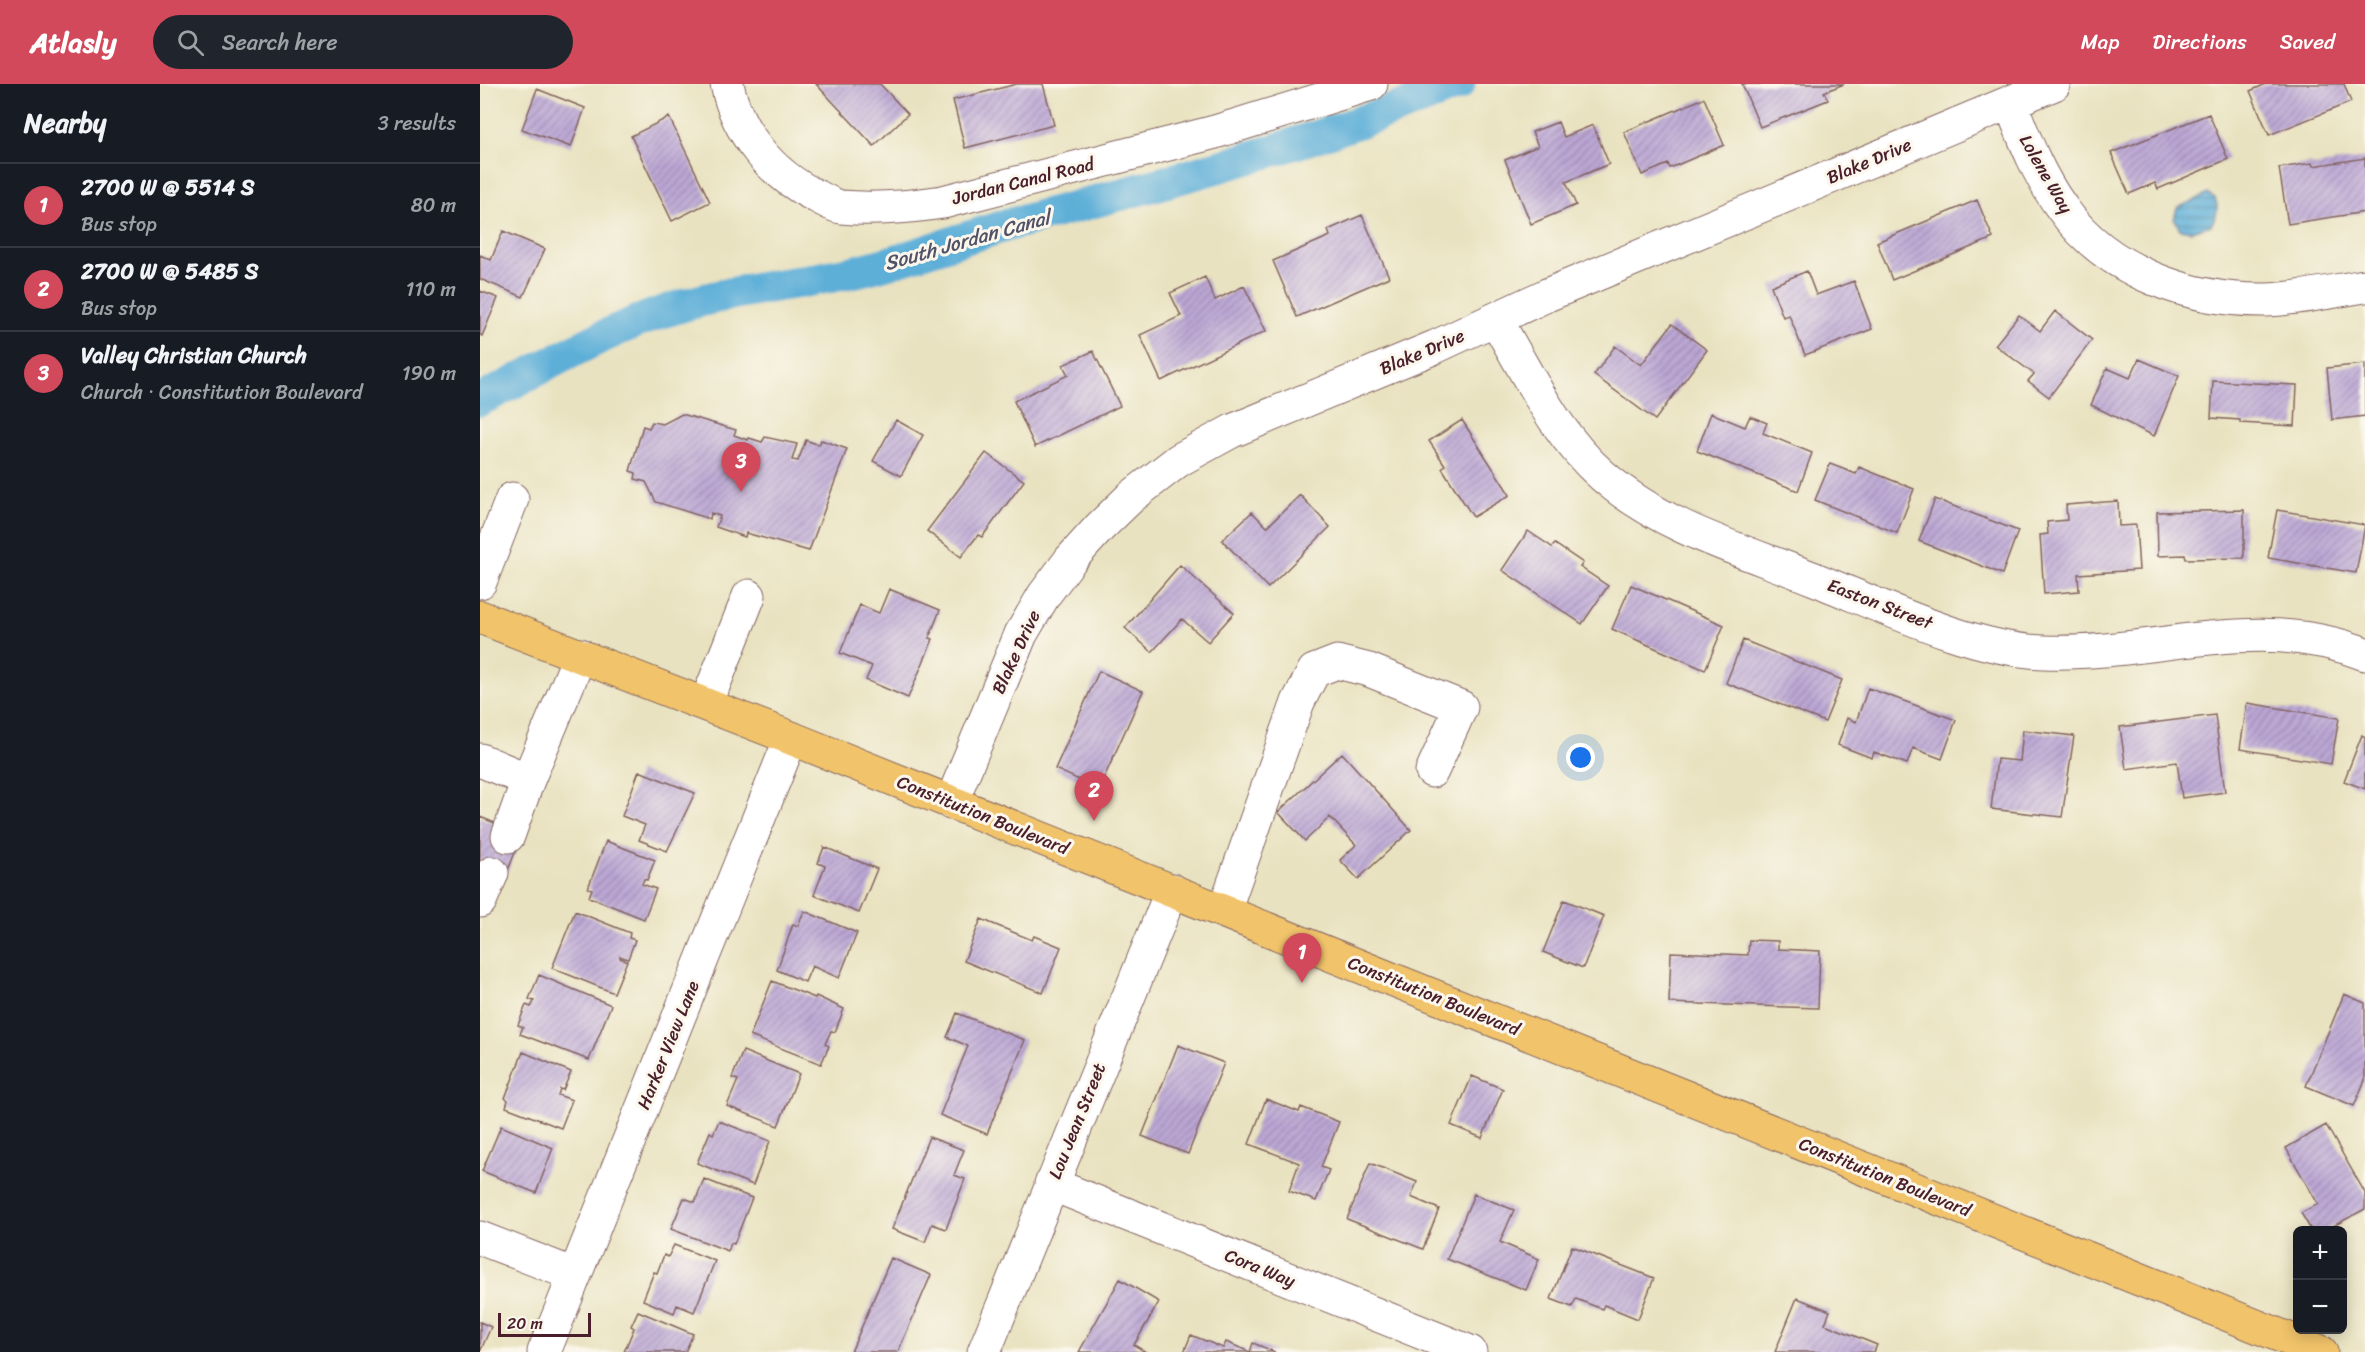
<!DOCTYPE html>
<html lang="en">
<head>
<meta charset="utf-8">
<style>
	:root { --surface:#171b24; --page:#20242c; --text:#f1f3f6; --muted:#9ea1a6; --line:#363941; --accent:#d1495b }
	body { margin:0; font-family:Sriracha,sans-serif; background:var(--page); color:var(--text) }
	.controls { position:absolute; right:18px; bottom:18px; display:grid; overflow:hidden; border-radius:9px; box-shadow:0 3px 15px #0003 }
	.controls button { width:54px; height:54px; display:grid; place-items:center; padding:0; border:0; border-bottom:2px solid var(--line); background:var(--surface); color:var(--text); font:30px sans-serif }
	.scale { position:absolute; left:18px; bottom:15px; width:93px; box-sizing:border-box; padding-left:6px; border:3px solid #4a1f2b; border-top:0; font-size:16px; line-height:21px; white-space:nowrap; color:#4a1f2b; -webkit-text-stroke:4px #fbf7ec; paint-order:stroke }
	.you { position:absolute; left:1101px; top:674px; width:21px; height:21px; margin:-15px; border:4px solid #fff; border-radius:50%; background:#1a73e8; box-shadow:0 0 0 9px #1a73e833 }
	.badge { display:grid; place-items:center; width:39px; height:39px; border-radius:50%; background:var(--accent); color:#fff; font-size:20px; font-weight:700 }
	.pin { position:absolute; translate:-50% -50px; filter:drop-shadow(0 2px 3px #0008) }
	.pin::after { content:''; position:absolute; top:32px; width:21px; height:18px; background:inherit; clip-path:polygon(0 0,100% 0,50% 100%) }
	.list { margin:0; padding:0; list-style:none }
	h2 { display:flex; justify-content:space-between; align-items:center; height:78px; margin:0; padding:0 24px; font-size:26px }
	h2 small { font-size:20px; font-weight:400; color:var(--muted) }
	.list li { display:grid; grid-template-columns:39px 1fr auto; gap:18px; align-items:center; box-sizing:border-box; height:84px; padding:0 24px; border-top:2px solid var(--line) }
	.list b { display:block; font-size:22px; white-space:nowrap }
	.list p { margin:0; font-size:20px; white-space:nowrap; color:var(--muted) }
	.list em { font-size:20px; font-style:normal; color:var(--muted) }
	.icon { flex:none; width:33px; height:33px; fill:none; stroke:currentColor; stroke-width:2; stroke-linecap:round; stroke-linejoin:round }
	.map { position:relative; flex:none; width:1885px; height:1268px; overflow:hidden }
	header { display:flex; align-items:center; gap:36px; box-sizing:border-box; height:84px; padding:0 30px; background:var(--accent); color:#fff }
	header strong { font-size:28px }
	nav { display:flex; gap:33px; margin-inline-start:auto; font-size:21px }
	.search { width:420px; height:54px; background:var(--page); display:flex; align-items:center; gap:15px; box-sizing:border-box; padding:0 21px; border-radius:33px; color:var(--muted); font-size:22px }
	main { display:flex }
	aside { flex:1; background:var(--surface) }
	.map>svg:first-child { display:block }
	.water { fill:url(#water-rules); stroke:#546782; stroke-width:1.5 }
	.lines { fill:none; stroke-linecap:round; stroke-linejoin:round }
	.canal { stroke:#5dafd8; stroke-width:33 }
	.building { fill:url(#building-hatch) }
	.minor-casing { stroke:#82635f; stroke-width:35 }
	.major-casing { stroke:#82635f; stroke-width:35 }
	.minor { stroke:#fff; stroke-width:33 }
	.major { stroke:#f1c36a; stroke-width:33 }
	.labels { text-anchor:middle; stroke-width:6; stroke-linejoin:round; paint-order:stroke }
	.street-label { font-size:18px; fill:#4a1f2b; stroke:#fbf7ec }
	.water-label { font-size:20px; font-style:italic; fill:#515168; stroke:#fbf7ec }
</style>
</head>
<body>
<header>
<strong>Atlasly</strong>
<div class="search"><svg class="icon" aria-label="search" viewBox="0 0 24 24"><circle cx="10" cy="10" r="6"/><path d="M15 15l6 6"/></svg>Search here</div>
<nav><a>Map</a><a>Directions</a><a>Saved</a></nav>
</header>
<main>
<aside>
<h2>Nearby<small>3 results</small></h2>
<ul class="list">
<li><span class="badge">1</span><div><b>2700 W @ 5514 S</b><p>Bus stop</p></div><em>80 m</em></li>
<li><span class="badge">2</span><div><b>2700 W @ 5485 S</b><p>Bus stop</p></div><em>110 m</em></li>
<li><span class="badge">3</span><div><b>Valley Christian Church</b><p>Church · Constitution Boulevard</p></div><em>190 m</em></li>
</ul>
</aside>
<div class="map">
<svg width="1885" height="1268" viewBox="0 0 1885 1268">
	<defs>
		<pattern id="water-rules" width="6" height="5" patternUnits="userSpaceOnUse" patternTransform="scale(1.5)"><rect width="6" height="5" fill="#5dafd8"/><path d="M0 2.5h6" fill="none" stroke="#4f8eaf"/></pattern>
		<pattern id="building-hatch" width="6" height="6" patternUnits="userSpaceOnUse" patternTransform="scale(1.5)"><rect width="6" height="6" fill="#bca7d5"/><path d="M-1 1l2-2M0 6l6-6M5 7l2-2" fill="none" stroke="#9b87ad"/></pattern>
	</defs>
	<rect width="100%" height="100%" fill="#fbf7ec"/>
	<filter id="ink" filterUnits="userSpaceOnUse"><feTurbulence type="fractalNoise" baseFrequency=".0167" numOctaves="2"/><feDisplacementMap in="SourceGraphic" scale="12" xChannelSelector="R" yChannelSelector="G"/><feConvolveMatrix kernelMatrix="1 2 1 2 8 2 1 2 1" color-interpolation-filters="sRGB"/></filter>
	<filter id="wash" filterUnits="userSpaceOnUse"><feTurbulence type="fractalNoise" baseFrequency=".008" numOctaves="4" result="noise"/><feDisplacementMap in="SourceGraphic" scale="24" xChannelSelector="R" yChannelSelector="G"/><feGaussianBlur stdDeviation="1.35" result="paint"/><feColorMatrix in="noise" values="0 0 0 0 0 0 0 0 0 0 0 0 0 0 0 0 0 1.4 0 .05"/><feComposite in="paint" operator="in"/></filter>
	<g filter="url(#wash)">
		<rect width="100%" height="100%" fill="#e9e2c0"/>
		<!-- water -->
		<path class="water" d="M1728 110 1735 114C1739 125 1737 131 1731 141L1711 147 1700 145 1694 135 1697 124Z"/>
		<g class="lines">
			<!-- canal -->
			<path class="canal" d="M0 316C63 284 125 246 192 225 255 204 321 201 385 185 437 172 487 152 539 138 687 98 836 59 979 0"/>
		</g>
		<g id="blocks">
			<!-- building -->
			<path class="building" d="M336 0H400L428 30 394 62Z
				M537 0H563L574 41 485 64 473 16Z
				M1262 0H1364L1344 8 1348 16 1280 43Z
				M1786 0H1864L1871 18 1789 51 1770 7Z
				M57 5 105 24 91 63 42 45Z
				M1224 14 1244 61 1190 84 1188 80 1162 91 1144 48Z
				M1729 30 1748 75 1678 105 1675 99 1649 110 1631 69Z
				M189 33 230 118 192 137 151 52Z
				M1078 38 1084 53 1113 41 1129 80 1086 98 1096 121 1051 140 1025 76 1058 62 1052 48Z
				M1885 74V128L1808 140 1799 84 1832 79 1833 82Z
				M1497 116 1513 154 1412 196 1397 158Z
				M882 131 909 193 817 233 793 177 850 152 848 146Z
				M23 147 65 165 43 213 0 195V171L11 176Z
				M1327 187 1336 211 1374 197 1392 245 1325 271 1309 231 1303 233 1291 202Z
				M725 193 735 216 764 202 786 247 681 297 660 251 701 232 690 209Z
				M0 207 18 214 2 252 0 251Z
				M1575 227 1612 256 1569 313 1548 297 1554 290 1515 261 1539 231 1560 247Z
				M1192 240 1227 266 1175 336 1114 291 1135 262 1161 281Z
				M613 267 640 322 555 363 534 317 588 291 583 281Z
				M1659 275 1699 292 1674 352 1611 321 1627 284 1650 294Z
				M1885 280V332L1852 336 1847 284Z
				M1733 297 1817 301 1815 342 1760 339V336L1731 334Z
				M1231 329 1265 343 1270 332 1287 339 1283 349 1332 369 1318 407 1217 367Z
				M202 330 256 346 254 351 268 356 269 354 282 358 285 353 317 360 312 376 318 377 326 356 339 361 341 356 367 365 329 467 266 449 265 453 236 443 240 432 231 429 230 435 176 418 166 398 155 395 156 389 150 387 163 342 169 344 172 338 183 340Z
				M416 336 443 351 421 392 393 377Z
				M982 336 1030 411 993 433 962 384 965 381 949 357Z
				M506 369 544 397 502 453 498 451 481 473 447 447Z
				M1350 380 1376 390 1379 383 1434 405 1417 449 1335 416Z
				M820 411 850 443 788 504 742 456 772 428 787 443Z
				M1455 415 1538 447 1522 490 1439 457Z
				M1638 417 1639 442 1656 441 1659 486 1598 490 1599 507 1564 510 1560 451 1568 450 1567 438 1587 436 1586 421Z
				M1764 426V474L1706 475 1705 471 1678 472 1677 428Z
				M1797 426 1885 441 1876 489 1788 474Z
				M1048 447 1072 463 1075 460 1103 479 1100 483 1128 502 1102 540 1022 486Z
				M700 481 754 529 728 558 702 535 672 568 645 544Z
				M1151 501 1244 541 1225 586 1132 545Z
				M409 505 460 526 449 554 453 555 428 614 386 596 392 582 360 569 380 521 399 529Z
				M1263 556 1362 596 1345 638 1246 599Z
				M619 587 663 607 619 705 575 685Z
				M1388 604 1476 636 1462 675 1433 664 1427 680 1394 668 1392 674 1358 661 1367 634 1376 638Z
				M1767 619 1859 634 1851 680 1760 665Z
				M1735 631 1745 708 1702 714 1697 678 1646 685 1640 643Z
				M1543 646 1594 652 1582 733 1511 725 1517 675 1540 677Z
				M1882 651 1885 653V705L1864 697Z
				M862 669 931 746 878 795 860 776 876 761 850 733 825 757 798 728Z
				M159 687 215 709 187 767 159 756 165 741 142 732Z
				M0 733 27 744 40 756 25 794 0 792Z
				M126 757 175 776 167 796 164 795 162 800 176 805 164 835 109 813 112 805 108 804Z
				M344 763 397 785 379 829 334 811 345 782 338 779Z
				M1084 816 1124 832 1103 884 1063 868Z
				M95 827 150 849 149 854 155 856 148 875 140 872V874L147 877 134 909 72 884Z
				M324 827 377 849 359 894 332 882 325 898 297 886 313 840 318 842Z
				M501 835 552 856 554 852 581 863 563 909 484 877Z
				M1269 856 1298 857V865L1340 867 1338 924 1189 919 1191 868 1268 871Z
				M59 891 131 921 109 976 40 950 43 943 38 941 46 921 51 923 54 917 49 915Z
				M292 897 335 914 336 912 364 925 355 948 351 947 345 960 349 962 341 980 270 952Z
				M1864 910 1885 919V996L1874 1022 1826 1002Z
				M477 929 545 956 507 1050 460 1031 488 962 467 953Z
				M698 961 744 979 708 1070 662 1052Z
				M263 967 319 990 298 1042 247 1022 258 996 252 994Z
				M43 968 91 988 83 1006 80 1005 78 1011 92 1016 81 1044 26 1023 28 1016 25 1014Z
				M992 992 1023 1005 1002 1054 971 1041Z
				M786 1015 819 1028 821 1023 859 1038 841 1083 849 1086 836 1117 809 1107 819 1079 769 1060Z
				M239 1037 290 1057 273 1101 217 1079 230 1048 233 1050Z
				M1846 1041 1885 1109V1125L1846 1146H1831L1821 1129 1838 1120 1806 1064Z
				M21 1042 73 1064 56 1109 2 1087Z
				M449 1053 484 1066 474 1091 485 1095 466 1145 452 1140 445 1158 412 1145Z
				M890 1079 937 1098 931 1113 959 1125 943 1165 867 1135Z
				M224 1095 272 1114 254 1160 251 1159 248 1167 191 1145 204 1114 215 1118Z
				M994 1110 1034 1126 1020 1158 1059 1175 1046 1206 967 1175Z
				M194 1161 235 1177 214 1228 197 1221 194 1229 163 1216 174 1188 177 1189 184 1171 188 1173Z
				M1092 1162 1174 1194 1158 1235 1124 1221 1122 1225 1096 1215 1092 1223 1071 1215Z
				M411 1174 451 1191 418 1268H371Z
				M640 1195 679 1218 654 1261 666 1268H599Z
				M1317 1214 1350 1227 1345 1240 1397 1261 1394 1268H1295Z
				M158 1227 213 1250 205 1268H144L154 1244 151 1242Z
				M0 1238 11 1243 0 1268Z
				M711 1251 743 1264 746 1258 770 1268 773 1259 795 1268H704Z"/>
		</g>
	</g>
	<g filter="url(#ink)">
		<use href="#blocks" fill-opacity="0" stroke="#82635f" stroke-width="1.5"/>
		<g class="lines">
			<defs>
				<path id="minor" d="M247 0C257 49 291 90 336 112 343 115 353 122 361 123 395 126 430 123 463 118L735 48 891 0
					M1530 18C1544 54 1559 93 1582 124 1627 188 1711 217 1786 216 1818 215 1853 207 1885 202
					M1016 236C1048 290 1075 350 1123 392 1182 444 1265 467 1337 496 1404 523 1493 566 1564 568 1675 572 1776 527 1885 570
					M0 498 32 415
					M226 620 269 512
					M0 676 48 696 100 571
					M471 719 541 550 564 511 591 475 620 443 651 413 699 376 752 347 955 263 1067 211 1574 0
					M28 752 48 696
					M0 817 12 789
					M744 827 818 618 834 587 857 578 889 586 981 623 952 687
					M571 1100 990 1268
					M0 1154 95 1191
					M64 1268 311 654
					M504 1268 692 806"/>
				<path id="major" d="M0 533 311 654 1841 1268"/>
			</defs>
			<!-- minor casing -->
			<use href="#minor" class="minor-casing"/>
			<!-- major casing -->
			<use href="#major" class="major-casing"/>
			<!-- minor -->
			<use href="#minor" class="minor"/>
			<!-- major -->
			<use href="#major" class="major"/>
		</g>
	</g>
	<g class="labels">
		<!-- street labels -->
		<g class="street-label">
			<text transform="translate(1389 77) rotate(-23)" y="6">Blake Drive</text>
			<text transform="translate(1566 90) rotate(60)" y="6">Lolene Way</text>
			<text transform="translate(543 97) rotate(-14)" y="6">Jordan Canal Road</text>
			<text transform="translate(942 268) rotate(-23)" y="6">Blake Drive</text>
			<text transform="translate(1400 520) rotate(21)" y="6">Easton Street</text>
			<text transform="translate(536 568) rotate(-65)" y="6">Blake Drive</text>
			<text transform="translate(503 731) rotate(22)" y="6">Constitution Boulevard</text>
			<text transform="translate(954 912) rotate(22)" y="6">Constitution Boulevard</text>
			<text transform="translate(188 961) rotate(-68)" y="6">Harker View Lane</text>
			<text transform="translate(597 1037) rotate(-68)" y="6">Lou Jean Street</text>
			<text transform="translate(1405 1093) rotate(22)" y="6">Constitution Boulevard</text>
			<text transform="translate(780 1184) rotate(22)" y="6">Cora Way</text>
		</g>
		<!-- water labels -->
		<g class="water-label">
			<text transform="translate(487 156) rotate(-16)" y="7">South Jordan Canal</text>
		</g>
	</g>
</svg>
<div class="controls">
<button>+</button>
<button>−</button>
</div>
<div class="scale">20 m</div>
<div class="you"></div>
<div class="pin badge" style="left:822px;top:899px">1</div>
<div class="pin badge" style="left:614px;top:737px">2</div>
<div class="pin badge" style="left:261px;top:408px">3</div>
</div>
</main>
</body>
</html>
